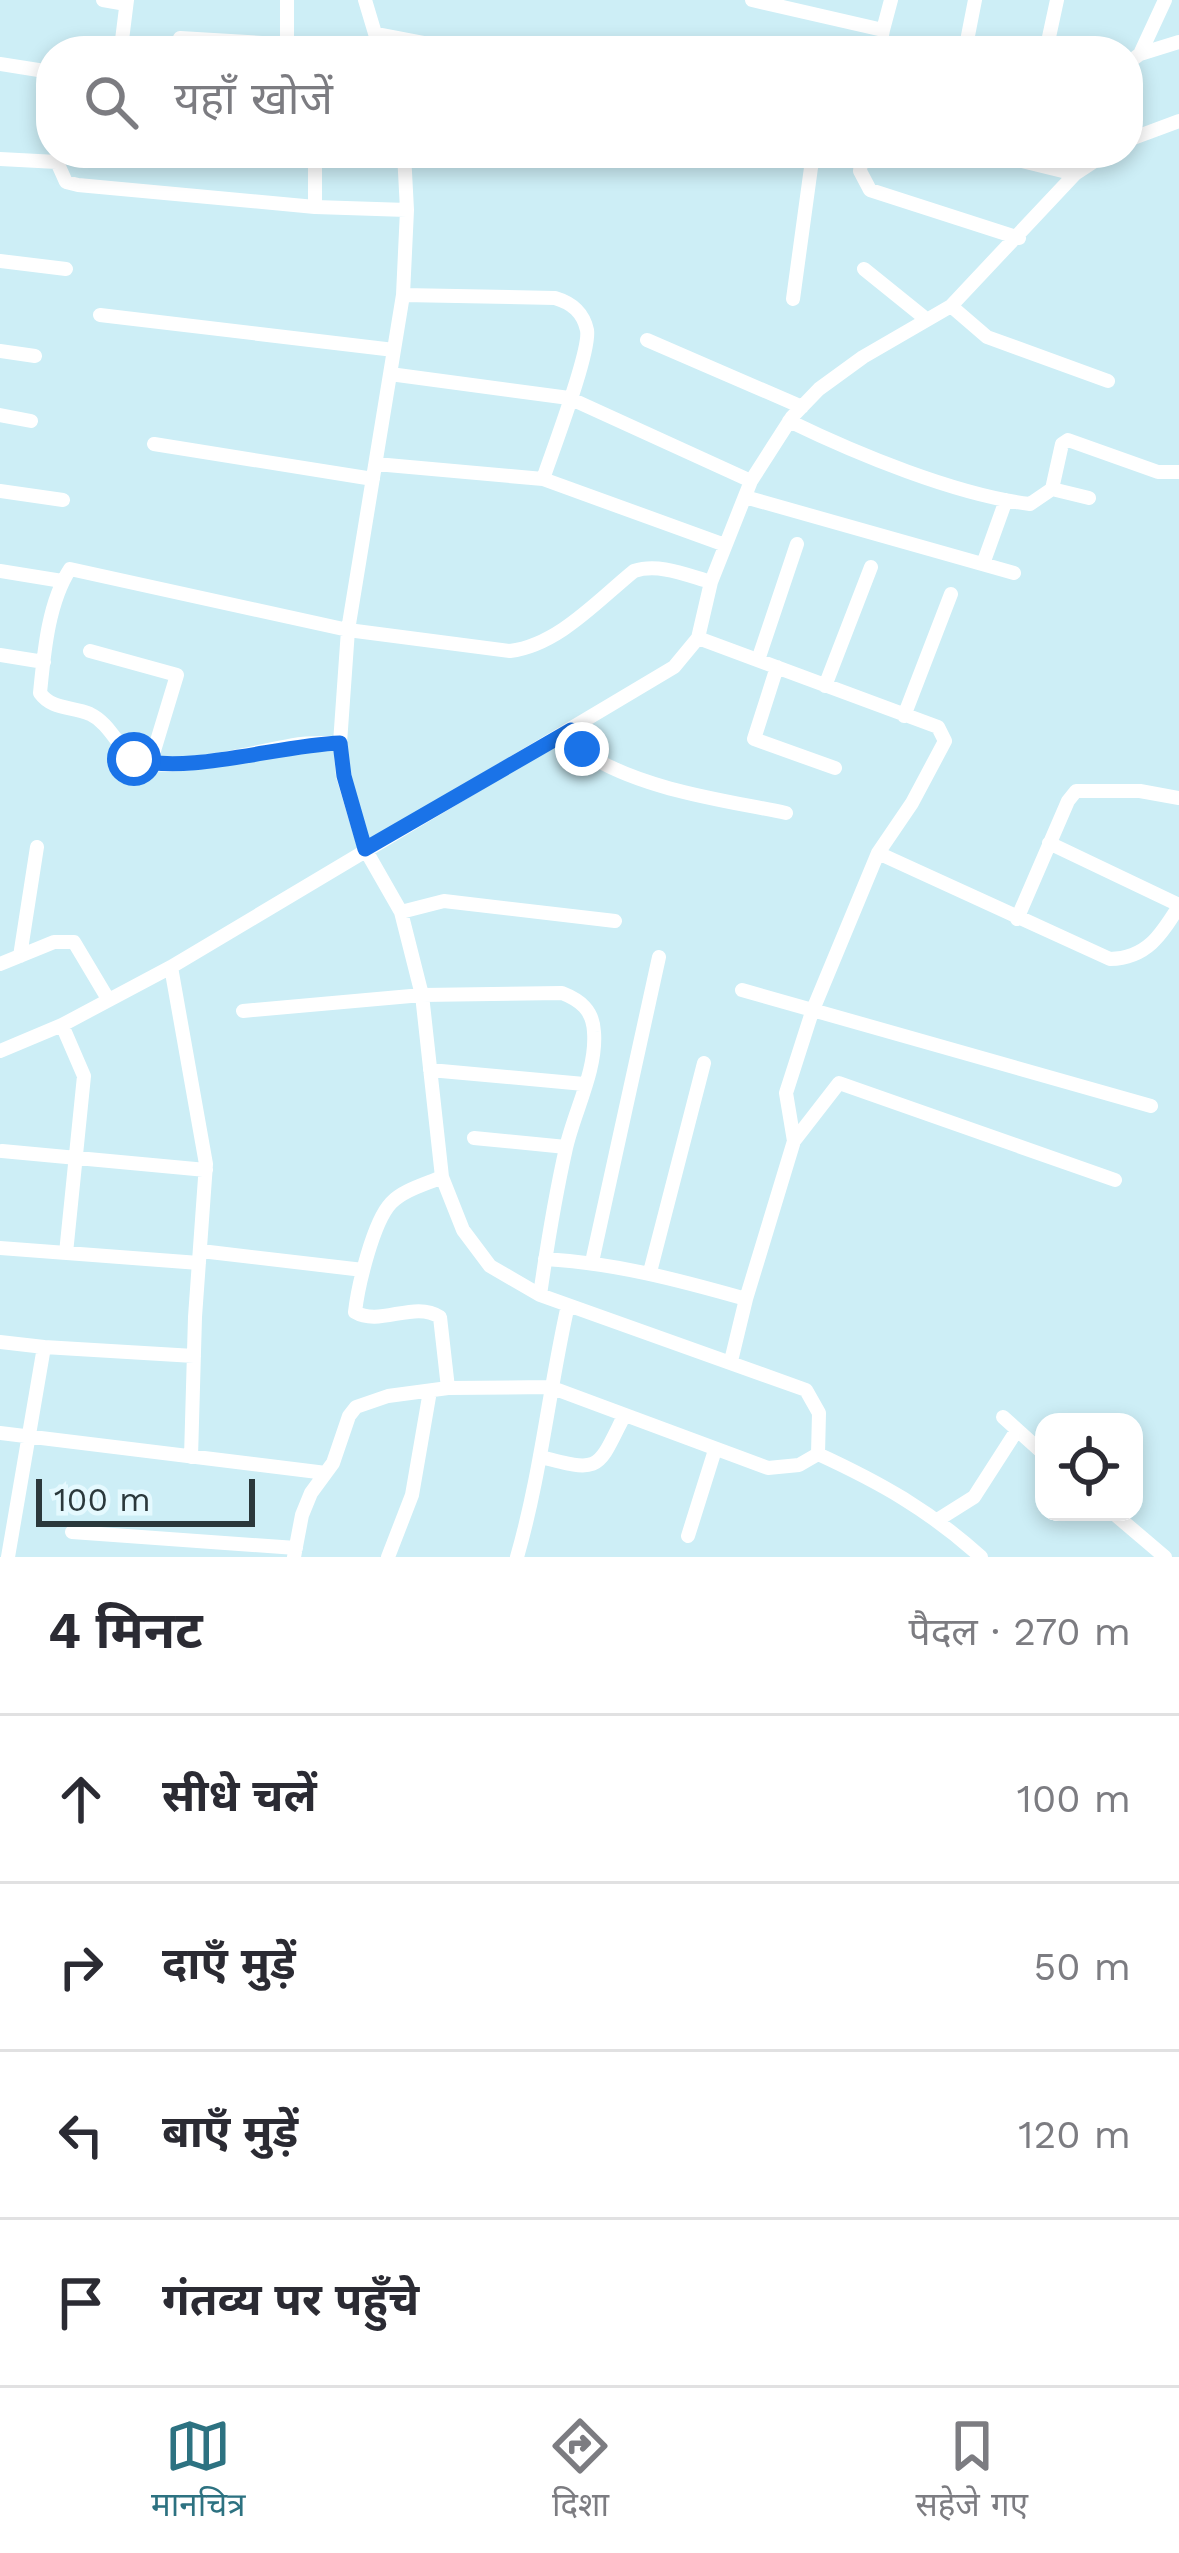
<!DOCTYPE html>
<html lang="hi">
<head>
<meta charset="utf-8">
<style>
	:root { --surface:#fff; --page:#f7f7f7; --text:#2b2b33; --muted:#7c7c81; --line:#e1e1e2; --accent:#2d7281 }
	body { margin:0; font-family:"Work Sans","Noto Sans Devanagari",sans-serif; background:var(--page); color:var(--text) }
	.controls { position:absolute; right:36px; bottom:36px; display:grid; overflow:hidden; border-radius:24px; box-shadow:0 6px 18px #0003 }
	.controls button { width:108px; height:108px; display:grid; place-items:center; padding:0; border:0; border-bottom:3px solid var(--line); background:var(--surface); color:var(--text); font:60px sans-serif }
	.scale { position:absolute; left:36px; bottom:30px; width:219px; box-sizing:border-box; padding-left:12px; border:6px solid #2b383b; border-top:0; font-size:33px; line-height:42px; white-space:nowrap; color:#2b383b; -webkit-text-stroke:9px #e5f9fe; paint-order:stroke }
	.stop { position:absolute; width:36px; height:36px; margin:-27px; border:9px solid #1a73e8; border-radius:50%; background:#fff }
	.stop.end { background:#1a73e8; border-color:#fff; box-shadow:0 3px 12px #0008 }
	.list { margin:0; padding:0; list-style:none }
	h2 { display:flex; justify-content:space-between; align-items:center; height:156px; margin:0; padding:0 48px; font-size:51px }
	h2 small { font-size:39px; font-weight:400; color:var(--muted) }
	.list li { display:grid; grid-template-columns:78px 1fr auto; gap:36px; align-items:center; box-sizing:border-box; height:168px; padding:0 48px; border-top:3px solid var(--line) }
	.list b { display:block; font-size:45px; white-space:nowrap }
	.list em { font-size:39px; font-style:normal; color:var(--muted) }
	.icon { flex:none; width:66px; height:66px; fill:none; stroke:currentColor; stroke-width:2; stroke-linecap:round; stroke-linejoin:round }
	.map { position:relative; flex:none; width:1179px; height:1557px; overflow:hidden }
	.search { position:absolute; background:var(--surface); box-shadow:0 6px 18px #0003; left:36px; right:36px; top:36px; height:132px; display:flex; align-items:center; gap:30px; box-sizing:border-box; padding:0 42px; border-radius:48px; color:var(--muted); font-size:45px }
	.sheet { height:828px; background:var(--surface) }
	nav { display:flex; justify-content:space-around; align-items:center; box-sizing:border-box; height:168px; border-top:3px solid var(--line); background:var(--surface); font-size:33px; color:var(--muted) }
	nav a { display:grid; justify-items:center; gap:6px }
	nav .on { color:var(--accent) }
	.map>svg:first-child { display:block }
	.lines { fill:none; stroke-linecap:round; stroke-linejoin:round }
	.minor { stroke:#fff; stroke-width:14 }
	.route { stroke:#1a73e8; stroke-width:15 }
</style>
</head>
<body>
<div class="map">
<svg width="1179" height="1557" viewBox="0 0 1179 1557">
	<rect width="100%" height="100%" fill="#cdeef6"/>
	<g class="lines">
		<!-- minor -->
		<path class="minor" d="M103 0 126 4
			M287 0V44
			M365 0 377 40
			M752 0 883 30 879 51
			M883 30 891 0
			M376 34 465 51
			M180 38 380 50
			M122 40 127 0
			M965 51 975 0
			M1046 51 1057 0
			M1140 54 1165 0
			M1128 63 1140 54 1179 42
			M0 64 51 72
			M1128 140 1179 121
			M315 153V207
			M404 153 407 210 403 295 348 630 340 743 343 776 365 849 401 912 422 995 442 1177 463 1230 490 1266 540 1295 806 1390 819 1413 818 1454C881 1483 929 1510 981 1557
			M862 153 860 171 870 190 1019 238
			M989 153 1075 174
			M487 154V153
			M653 155V153
			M0 159 57 162 66 182 78 185 315 207 407 210
			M572 160 573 153
			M0 261 66 269
			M864 269 926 319
			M403 295 555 298C572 303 583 312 587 330 591 351 552 452 543 479
			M793 299 813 153
			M951 306 987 337 1108 381
			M100 315 394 350
			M647 340 802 407
			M0 351 35 356
			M390 374 569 398 751 481
			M0 415 31 421
			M789 421C857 454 956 495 1030 504L1052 489 1089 498
			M154 444 373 479
			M376 464 543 479 725 545
			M1052 489 1062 444 1068 440 1158 472H1179
			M0 491 63 500
			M745 497 1014 573
			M983 564 1006 500
			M0 571 62 581
			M90 651 177 675 150 764
			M0 655 44 662
			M758 660 797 544
			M777 667 754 739 835 768
			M825 686 871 567
			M904 716 951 594
			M571 730C577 741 583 752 595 759 651 791 724 800 786 813
			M340 743C324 743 308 742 293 745 262 751 162 775 136 760 118 749 111 724 90 714 72 706 52 710 40 693 44 653 48 603 70 569L348 630 510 651C558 645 597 601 634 571 659 563 686 575 711 582
			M1049 843 1179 905
			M878 853 1110 959C1147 958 1161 935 1179 906
			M401 912 444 901 615 921
			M1017 919 1068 801 1076 791H1140L1179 798
			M20 956 37 847
			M0 964 54 942H74L108 999
			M171 967 206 1164 195 1317 191 1457
			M742 990 1151 1106
			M243 1011 422 995 562 993C580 1000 593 1010 594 1032 597 1070 574 1112 566 1148 555 1197 547 1246 540 1295
			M62 1025 84 1076 66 1253
			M0 1051 62 1025 171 967 674 667 698 638 711 582 751 481 792 417 819 389 863 357 951 306 1075 174 1107 153
			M430 1070 584 1084
			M474 1138 566 1147
			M794 1141 839 1083 1115 1180
			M2 1151 206 1170
			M0 1248 199 1263
			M201 1251 363 1270
			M545 1259C615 1263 679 1280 746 1299L794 1141 786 1093 812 1012 878 853 912 803 945 741 938 727 698 638
			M592 1262 659 957
			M650 1272 704 1063
			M0 1342 44 1347 8 1557
			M44 1347 194 1356
			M731 1361 746 1299
			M448 1388 550 1387 768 1468 799 1465 818 1454
			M1003 1417 1044 1454
			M0 1433 326 1473
			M541 1457C601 1473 597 1470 624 1416
			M1112 1512 1165 1557
			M939 1519 974 1497 1017 1430
			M72 1532 296 1548
			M688 1536 715 1450
			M294 1557 302 1515 311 1493 333 1463 349 1416 356 1407 388 1396 448 1388 440 1317C414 1300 380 1327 355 1312 358 1286 373 1222 391 1203 403 1190 426 1184 442 1177
			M388 1557 412 1495 430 1391
			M517 1557C541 1474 549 1389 568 1305"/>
	</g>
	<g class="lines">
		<!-- route -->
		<path class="route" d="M134 759C188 775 280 745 340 743L344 776 365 849 571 730 582 749"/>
	</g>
</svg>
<div class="controls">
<button><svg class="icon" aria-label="locate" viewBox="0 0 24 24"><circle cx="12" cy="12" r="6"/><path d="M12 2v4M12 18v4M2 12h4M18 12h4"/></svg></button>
</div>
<div class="scale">100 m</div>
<div class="stop" style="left:134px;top:759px"></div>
<div class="stop end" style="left:582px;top:749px"></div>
<div class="search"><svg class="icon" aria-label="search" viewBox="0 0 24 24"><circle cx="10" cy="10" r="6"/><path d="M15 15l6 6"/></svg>यहाँ खोजें</div>
</div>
<section class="sheet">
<h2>4 मिनट<small>पैदल · 270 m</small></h2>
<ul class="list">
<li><svg class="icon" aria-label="ahead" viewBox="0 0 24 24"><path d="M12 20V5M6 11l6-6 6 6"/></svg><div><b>सीधे चलें</b></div><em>100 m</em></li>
<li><svg class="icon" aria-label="right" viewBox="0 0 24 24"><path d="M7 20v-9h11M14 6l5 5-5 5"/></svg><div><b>दाएँ मुड़ें</b></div><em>50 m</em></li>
<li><svg class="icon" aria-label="left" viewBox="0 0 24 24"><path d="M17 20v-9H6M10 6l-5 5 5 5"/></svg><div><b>बाएँ मुड़ें</b></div><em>120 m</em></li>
<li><svg class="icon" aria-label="arrive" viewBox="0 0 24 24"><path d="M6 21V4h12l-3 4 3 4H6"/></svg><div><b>गंतव्य पर पहुँचे</b></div></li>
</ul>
</section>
<nav>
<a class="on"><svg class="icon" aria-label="map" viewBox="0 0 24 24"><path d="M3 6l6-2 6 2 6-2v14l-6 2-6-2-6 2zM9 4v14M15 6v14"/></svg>मानचित्र</a>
<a><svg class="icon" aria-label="directions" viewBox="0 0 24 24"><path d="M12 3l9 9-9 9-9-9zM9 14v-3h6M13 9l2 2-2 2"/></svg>दिशा</a>
<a><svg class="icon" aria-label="saved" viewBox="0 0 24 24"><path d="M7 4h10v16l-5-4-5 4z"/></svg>सहेजे गए</a>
</nav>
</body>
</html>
